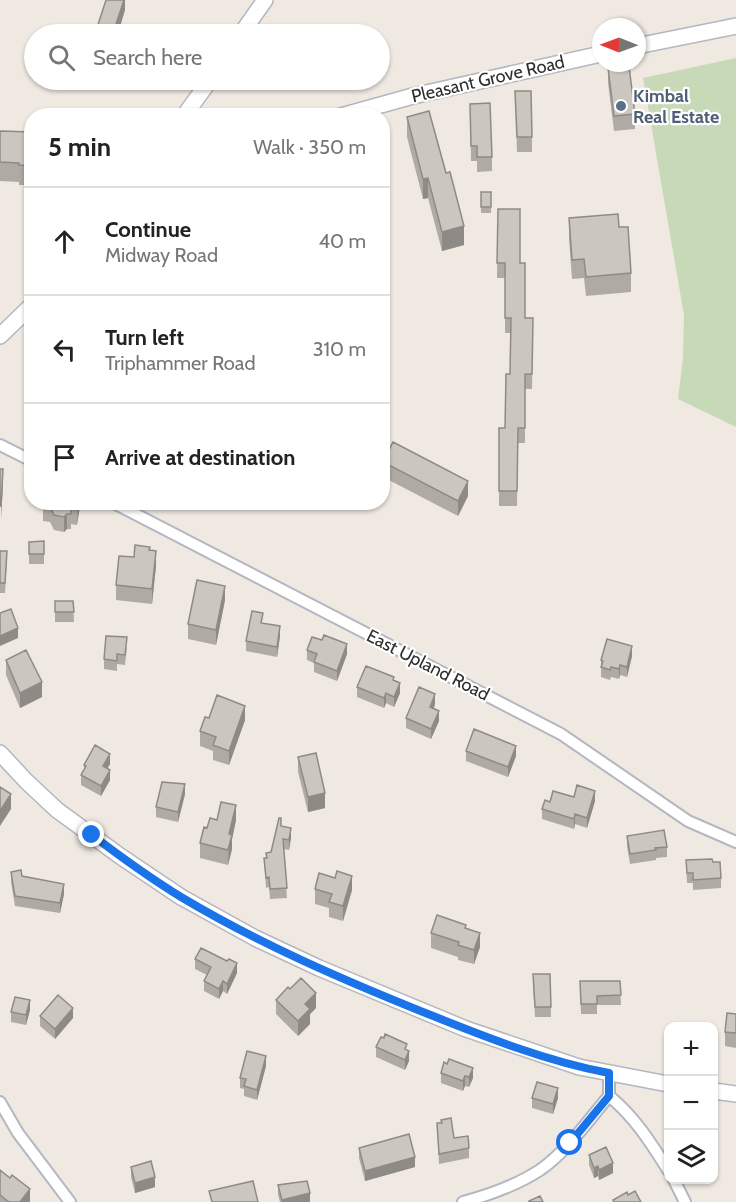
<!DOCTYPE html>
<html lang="en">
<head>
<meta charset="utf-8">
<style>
	:root { --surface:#fff; --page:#f6f6f6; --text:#222; --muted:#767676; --line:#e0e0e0 }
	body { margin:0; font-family:Cabin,sans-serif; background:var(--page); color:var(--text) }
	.controls { position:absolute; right:18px; bottom:18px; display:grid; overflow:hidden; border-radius:12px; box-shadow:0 2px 4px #0004 }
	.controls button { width:54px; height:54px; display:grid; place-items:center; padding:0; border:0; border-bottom:2px solid var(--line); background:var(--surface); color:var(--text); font:30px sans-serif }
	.compass { position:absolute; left:592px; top:18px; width:54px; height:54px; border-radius:50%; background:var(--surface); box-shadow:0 2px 4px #0004; rotate:271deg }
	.stop { position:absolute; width:18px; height:18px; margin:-14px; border:4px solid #1a73e8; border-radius:50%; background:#fff }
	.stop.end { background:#1a73e8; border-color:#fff; box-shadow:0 2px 6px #0008 }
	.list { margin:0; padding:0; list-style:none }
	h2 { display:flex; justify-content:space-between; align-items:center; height:78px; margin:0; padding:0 24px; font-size:26px }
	h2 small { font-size:20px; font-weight:400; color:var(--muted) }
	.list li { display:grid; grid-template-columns:39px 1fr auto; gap:18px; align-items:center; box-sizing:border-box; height:108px; padding:0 24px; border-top:2px solid var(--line) }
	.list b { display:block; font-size:22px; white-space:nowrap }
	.list p { margin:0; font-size:20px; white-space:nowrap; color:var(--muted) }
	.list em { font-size:20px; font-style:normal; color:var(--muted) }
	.icon { flex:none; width:33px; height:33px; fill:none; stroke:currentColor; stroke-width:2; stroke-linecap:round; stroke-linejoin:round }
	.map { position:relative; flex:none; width:736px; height:1202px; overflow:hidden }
	.search { position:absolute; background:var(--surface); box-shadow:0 2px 4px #0004; left:24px; top:24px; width:366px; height:66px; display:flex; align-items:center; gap:15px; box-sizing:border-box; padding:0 21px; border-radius:33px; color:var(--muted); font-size:22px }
	.panel { position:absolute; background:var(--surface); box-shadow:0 2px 4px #0004; left:24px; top:108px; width:366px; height:402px; border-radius:24px }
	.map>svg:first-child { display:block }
	.cemetery { fill:#c8d9b8 }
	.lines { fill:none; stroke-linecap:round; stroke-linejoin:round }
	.street-casing { stroke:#b4b7c1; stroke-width:14 }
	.secondary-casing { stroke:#b4b7c1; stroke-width:18 }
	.street { stroke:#fff; stroke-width:10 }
	.secondary { stroke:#fff; stroke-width:15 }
	.wall { fill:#afaba4 }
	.shaded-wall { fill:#8e8b86 }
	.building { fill:#cbc7bf; stroke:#8e8b86; stroke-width:1.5 }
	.route { stroke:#1a73e8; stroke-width:8 }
	.service-dot { fill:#5c6f8a; stroke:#fff; stroke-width:2 }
	.labels { text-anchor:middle; stroke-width:4.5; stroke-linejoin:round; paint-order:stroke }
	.street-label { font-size:18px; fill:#2e2e2e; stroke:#fff }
	.service-label { font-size:18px; font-weight:bold; fill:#4e5e75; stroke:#fff; text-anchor:start }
</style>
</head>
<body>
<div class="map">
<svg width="736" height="1202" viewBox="0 0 736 1202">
	<rect width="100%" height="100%" fill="#efe9e1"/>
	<!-- cemetery -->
	<path class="cemetery" d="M736 58V427L678 399 683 358 684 315 643 78Z"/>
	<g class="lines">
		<defs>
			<path id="street" d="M0 445 32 461
				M112 502 561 734 688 821 736 842
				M609 1096C634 1116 651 1143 668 1170
				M0 1102 18 1133 70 1202
				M674 1180 685 1202
				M463 1202C489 1195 517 1185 540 1170 567 1151 587 1122 609 1096V1073"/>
			<path id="secondary" d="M241 34 265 0
				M637 46 736 26
				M184 116 210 80
				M341 116 413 96 601 54
				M0 336 32 305
				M0 753 26 781 57 810 120 856 181 897 255 938 319 968 466 1029 579 1067 668 1084
				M714 1091 736 1094"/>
		</defs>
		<!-- street casing -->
		<use href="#street" class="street-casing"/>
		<!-- secondary casing -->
		<use href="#secondary" class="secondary-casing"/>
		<!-- street -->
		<use href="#street" class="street"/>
		<!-- secondary -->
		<use href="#secondary" class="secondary"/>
	</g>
	<!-- wall -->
	<path class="wall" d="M608 68 635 114V129L614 131 608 83Z
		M257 80H272V84H257Z
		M515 91 532 137V152H517Z
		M470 104 492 157V171L477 172V161H471Z
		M407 117 464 245 442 251 428 198 423 199 407 137Z
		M0 131 32 132V185H19V182L0 181Z
		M481 192H491V213H481Z
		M498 209 520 263 525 318 533 333 532 389H525V443H518L517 506H499V428H505L510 374V333H505V278H497Z
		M569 218 619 227 631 273V292L586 296 584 278 572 279 569 238Z
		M383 462 468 496 458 516 383 477Z
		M80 502 77 525 71 524V529H67L64 532 54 530 50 522 43 521V506Z
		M44 541V564H29V542Z
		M150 550 156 566 152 604 116 600V585L134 557Z
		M0 551 7 561 5 593H0Z
		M225 600 216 645 188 639V624Z
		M55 601H73L74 622H55Z
		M263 623 280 636 277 657 246 651V641Z
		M127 647 125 665 117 664V671L104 669V659Z
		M307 650 347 654 337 681 314 672V663L307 660Z
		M632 656 627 677 620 675 619 679 611 677 610 680 601 677V660Z
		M6 660 42 697 20 708 6 675Z
		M394 681 400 693 394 707 386 703 384 708 357 697V687Z
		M435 704 434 709 439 721 431 739 406 728V718Z
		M209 718 245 720 229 765 213 760V751L200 746V731Z
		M466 751 516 756 508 777 466 761Z
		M298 757 325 808 308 812 298 772Z
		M110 764 107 769 110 780 101 796 81 785V775L84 770V765Z
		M185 794 178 822 156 817V807Z
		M574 797 595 801 587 828 575 824 574 829 542 819V809L550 802Z
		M217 820H236L232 839V849L228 865 200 858V843L207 828Z
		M281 826 291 838 289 850 284 849 287 898 270 899 269 887 266 888 264 858H266V853L271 852Z
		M627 836 667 847V857L656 858V860L630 864 627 846Z
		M686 860 721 878V888L693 890V883H687Z
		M11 872 64 894 60 913 15 906 11 882Z
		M315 889 352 890 343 921 329 917V908L315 904Z
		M466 929 480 947 474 964 458 960V957L431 948V933Z
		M195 959 237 973 227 994 223 991 219 999 204 991V981L207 975 195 969Z
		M550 974 551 1017H535L533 984Z
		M580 981H620L621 1005H597V1014H581Z
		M276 1000 316 1008 310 1014V1024L298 1036 276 1014Z
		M30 1010 26 1025 11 1022V1012Z
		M736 1014V1048L725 1046V1032Z
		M40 1016 73 1018 55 1039 40 1026Z
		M376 1047 407 1050 409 1061 405 1070 376 1057Z
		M447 1064 473 1078 469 1087 465 1086 463 1091 441 1083V1073Z
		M266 1066 257 1100 244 1096V1089L240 1088V1078Z
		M532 1098H558L553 1114 532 1108Z
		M437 1123 454 1138 469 1148V1158L439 1164Z
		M359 1148 415 1167 365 1181 359 1158Z
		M589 1155 613 1173 599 1180 598 1176 594 1178 589 1165Z
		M131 1167 155 1187 135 1193 131 1177Z
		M0 1170 30 1202H0Z
		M278 1185 310 1202H280L278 1195Z"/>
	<!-- shaded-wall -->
	<path class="shaded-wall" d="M124 0H125V10L118 34H114V30Z
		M428 178V198L423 199V179Z
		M464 226V245L442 251V232Z
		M3 469V484L1 520V506Z
		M468 481V496L458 516V501Z
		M78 502H80V507L77 525Z
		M67 514V529L64 532V517Z
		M156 551V566L152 604V589Z
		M225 586V600L216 645V630Z
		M280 626V636L277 657V647Z
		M18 628V638L0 646V636Z
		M347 644V654L337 681V671Z
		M632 646V656L627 677V667Z
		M620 665V675L619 679V669Z
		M42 682V697L20 708V693Z
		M400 683V693L394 707V697Z
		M386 693V703L384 708V698Z
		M435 694V704L430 717V707Z
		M245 706V720L229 765V751Z
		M439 711V721L431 739V729Z
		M516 746V756L508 777V767Z
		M110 754V764L103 776V766Z
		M110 770V780L101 796V786Z
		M185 784V794L178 822V812Z
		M595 791V801L587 828V818Z
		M325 793V808L308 812V797Z
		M11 794V809L0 826V811Z
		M236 805V820L232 839V849L228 865 229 834Z
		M575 814V824L574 829V819Z
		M291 828V838L289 850V840Z
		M352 876V890L343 921V906Z
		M64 884V894L60 913V903Z
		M480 933V947L474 964V950Z
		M237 963V973L227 994V984Z
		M223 981V991L219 999V989Z
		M316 993V1008L310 1014V1024L298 1036V1021L305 1004Z
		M30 1000V1010L26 1025V1015Z
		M73 1008V1018L55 1039V1029Z
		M409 1051V1061L405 1070V1060Z
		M266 1056V1066L257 1100V1090Z
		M473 1068V1078L469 1087V1077Z
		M465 1076V1086L463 1091V1081Z
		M558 1088V1098L553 1114V1104Z
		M415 1157V1167L365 1181V1171Z
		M613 1163V1173L599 1180V1170Z
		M598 1166V1176L594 1178V1168Z
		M155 1177V1187L135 1193V1183Z
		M30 1189V1202H20Z
		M310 1193V1202H282V1200Z"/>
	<!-- building -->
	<path class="building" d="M106 0H124L114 30 118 31 117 34H95Z
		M629 66 635 114 614 116 608 68Z
		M515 91H531L532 137H517Z
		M490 103 492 157H477V146H471L470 104Z
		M429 111 446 173 450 172 464 226 442 232 428 178 423 179 407 117Z
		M0 131 32 132V166L19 165V163L0 162Z
		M481 192H491V207H481Z
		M498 209H520V263H525V318H533L532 374H525V428H518L517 491H499V428H505L506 374H510L511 318H505V263H497Z
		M618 214 619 227H628L631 273 586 277 584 259 572 260 569 218Z
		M393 442 468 481 458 501 383 462Z
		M0 469H3L1 506H0Z
		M44 502H78L77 510 71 509V514H67L64 517 54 515 50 507 43 506Z
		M44 541V554H29V542Z
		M135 545 150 547 149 550 156 551 152 589 116 585 119 556 134 557Z
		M0 551H7L5 583H0Z
		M197 580 225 586 216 630 188 624Z
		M55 601H73L74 612H55Z
		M11 609 18 628 0 636V613Z
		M252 611 263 613 261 623 280 626 277 647 246 641Z
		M324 635 347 644 337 671 314 662 317 654 307 650 312 637 322 640Z
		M106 636 127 637 125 655 117 654V661L104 659Z
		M607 639 632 646 627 667 620 665 619 669 611 667 610 670 601 667 603 661 601 660Z
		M26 650 42 682 20 693 6 660Z
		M366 666 394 677 393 680 400 683 394 697 386 693 384 698 357 687Z
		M419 687 435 694 430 707 439 711 431 729 406 718Z
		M217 695 245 706 229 751 213 745 216 737 200 731 205 717 209 718Z
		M474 729 516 746 508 767 466 751Z
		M95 745 110 754 103 766 110 770 101 786 81 775 86 766 84 765Z
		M316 753 325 793 308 797 298 757Z
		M162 782 185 784 178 812 156 807Z
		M577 785 595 791 587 818 575 814 574 819 542 809 545 800 550 802 553 791 574 797Z
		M0 787 11 794 0 811Z
		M221 802 236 805 229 834 232 835 228 850 200 843 204 827 207 828 210 818 217 820Z
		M279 818H281V826L291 828 289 840 283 839 287 888 270 889 269 877 266 878 264 858H267L266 853 271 852Z
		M664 830 667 847 655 848 656 850 630 854 627 836Z
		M712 859 713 862H720L721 878 693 880V873H687L686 860Z
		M21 870 22 876 64 884 60 903 15 896 11 872Z
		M337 871 352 876 343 906 329 902 332 894 315 889 319 873 335 878Z
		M437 915 466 925 465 928 480 933 474 950 458 945 459 942 431 933Z
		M201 948 227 961 229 959 237 963 227 984 223 981 219 989 204 981 211 967 195 959Z
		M533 974H550L551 1007H535Z
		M301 978 316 993 305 1004 310 1009 298 1021 276 1000 288 987 290 989Z
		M580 981H620L621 995 597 996V1004H581Z
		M58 995 73 1008 55 1029 40 1016Z
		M15 997 30 1000 26 1015 11 1012Z
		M727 1013 736 1014V1033L725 1032Z
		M385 1034 407 1044 405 1049 409 1051 405 1060 376 1047 381 1037 384 1038Z
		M247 1051 266 1056 257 1090 244 1086 246 1079 240 1078Z
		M449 1059 473 1068 469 1077 465 1076 463 1081 441 1073 444 1062 447 1064Z
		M537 1082 558 1088 553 1104 532 1098Z
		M451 1118 454 1138 468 1136 469 1148 439 1154 437 1123H442L441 1120Z
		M409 1134 415 1157 365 1171 359 1148Z
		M606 1147 613 1163 599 1170 598 1166 594 1168 589 1155Z
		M151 1161 155 1177 135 1183 131 1167Z
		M0 1170 10 1178 12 1175 30 1189 20 1202H9L0 1195Z
		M253 1181 258 1202H212L209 1191Z
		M307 1181 310 1193 282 1200 278 1185Z
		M635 1191 641 1202H614L613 1200 627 1192 628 1195Z
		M540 1196 543 1202H529V1201Z"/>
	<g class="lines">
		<!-- route -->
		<path class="route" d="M92 835C121 857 150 878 181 897 258 943 341 979 423 1012 483 1036 545 1061 609 1073V1096L570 1143"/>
	</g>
	<!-- markers -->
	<circle class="service-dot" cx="621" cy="106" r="6"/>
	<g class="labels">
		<!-- street labels -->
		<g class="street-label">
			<text transform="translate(488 79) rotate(-13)" y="6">Pleasant Grove Road</text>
			<text transform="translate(428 665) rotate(27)" y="6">East Upland Road</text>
		</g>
		<!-- service labels -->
		<g class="service-label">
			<text x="633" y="102">Kimbal<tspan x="633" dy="21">Real Estate</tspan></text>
		</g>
	</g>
</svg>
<div class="controls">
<button>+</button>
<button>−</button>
<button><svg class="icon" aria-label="layers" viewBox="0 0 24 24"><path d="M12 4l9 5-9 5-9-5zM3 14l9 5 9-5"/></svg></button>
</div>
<svg class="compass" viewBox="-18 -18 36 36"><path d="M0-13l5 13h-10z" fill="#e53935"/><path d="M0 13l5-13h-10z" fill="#767676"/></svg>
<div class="stop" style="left:570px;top:1143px"></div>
<div class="stop end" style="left:92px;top:835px"></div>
<div class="search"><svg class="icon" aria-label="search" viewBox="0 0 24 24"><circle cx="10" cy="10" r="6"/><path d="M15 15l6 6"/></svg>Search here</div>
<section class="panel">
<h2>5 min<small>Walk · 350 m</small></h2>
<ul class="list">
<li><svg class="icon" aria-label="ahead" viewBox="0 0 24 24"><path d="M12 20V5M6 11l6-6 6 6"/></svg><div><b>Continue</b><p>Midway Road</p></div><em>40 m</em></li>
<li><svg class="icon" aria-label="left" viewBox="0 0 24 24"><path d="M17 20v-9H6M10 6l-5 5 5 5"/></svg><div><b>Turn left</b><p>Triphammer Road</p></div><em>310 m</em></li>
<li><svg class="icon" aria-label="arrive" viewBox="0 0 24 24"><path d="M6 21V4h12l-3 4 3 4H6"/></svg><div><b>Arrive at destination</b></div></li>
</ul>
</section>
</div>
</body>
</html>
